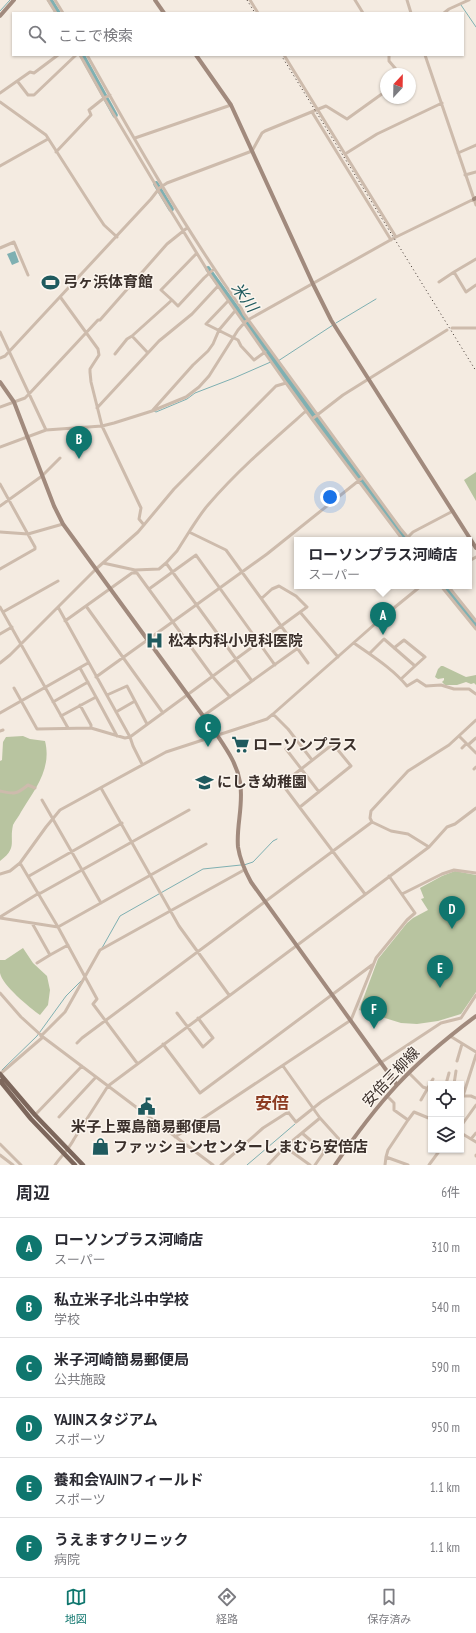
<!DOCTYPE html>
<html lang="ja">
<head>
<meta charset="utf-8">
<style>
	:root { --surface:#fff; --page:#f2f2f3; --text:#2b2b33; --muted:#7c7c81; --line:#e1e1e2; --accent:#0f766e }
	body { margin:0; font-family:"PT Sans Narrow","Noto Sans JP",sans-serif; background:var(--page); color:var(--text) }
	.controls { position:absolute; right:12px; bottom:12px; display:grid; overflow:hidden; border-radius:0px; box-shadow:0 1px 3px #0004 }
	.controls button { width:36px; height:36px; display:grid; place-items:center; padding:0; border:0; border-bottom:1px solid var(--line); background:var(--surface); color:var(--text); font:20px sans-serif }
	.compass { position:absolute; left:380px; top:68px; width:36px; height:36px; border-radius:50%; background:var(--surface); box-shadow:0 1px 3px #0004; rotate:22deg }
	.you { position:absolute; left:330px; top:497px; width:14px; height:14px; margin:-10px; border:3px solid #fff; border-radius:50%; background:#1a73e8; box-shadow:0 0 0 6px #1a73e833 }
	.badge { display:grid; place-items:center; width:26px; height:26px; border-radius:50%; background:var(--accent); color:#fff; font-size:13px; font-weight:700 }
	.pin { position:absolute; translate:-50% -33px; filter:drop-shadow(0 1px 2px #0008) }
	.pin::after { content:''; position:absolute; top:21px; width:14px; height:12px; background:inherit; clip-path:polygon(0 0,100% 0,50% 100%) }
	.popup { position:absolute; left:294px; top:537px; width:178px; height:52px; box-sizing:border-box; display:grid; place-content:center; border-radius:0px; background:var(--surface); filter:drop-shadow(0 1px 3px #0005); font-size:13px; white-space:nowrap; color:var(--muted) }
	.popup b { font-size:15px; color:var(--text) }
	.popup::after { content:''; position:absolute; left:50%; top:100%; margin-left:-8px; border:8px solid transparent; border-top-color:var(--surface) }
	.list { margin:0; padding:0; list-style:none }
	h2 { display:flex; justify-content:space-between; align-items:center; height:52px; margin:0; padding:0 16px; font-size:17px }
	h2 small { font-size:13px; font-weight:400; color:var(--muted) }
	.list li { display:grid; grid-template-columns:26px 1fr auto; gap:12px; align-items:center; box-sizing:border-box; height:60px; padding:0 16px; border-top:1px solid var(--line) }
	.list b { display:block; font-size:15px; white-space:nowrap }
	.list p { margin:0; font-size:13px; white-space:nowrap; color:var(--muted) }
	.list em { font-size:13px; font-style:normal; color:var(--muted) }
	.icon { flex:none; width:22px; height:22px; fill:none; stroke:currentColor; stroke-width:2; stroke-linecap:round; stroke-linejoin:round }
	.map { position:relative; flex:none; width:476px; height:1165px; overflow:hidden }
	.search { position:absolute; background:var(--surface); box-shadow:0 1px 3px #0004; left:12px; right:12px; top:12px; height:44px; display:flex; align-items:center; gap:10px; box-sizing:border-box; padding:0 14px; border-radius:0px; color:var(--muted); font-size:15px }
	.sheet { height:412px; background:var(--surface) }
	nav { display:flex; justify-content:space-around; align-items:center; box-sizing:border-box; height:56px; border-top:1px solid var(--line); background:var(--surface); font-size:11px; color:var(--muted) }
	nav a { display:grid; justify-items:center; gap:2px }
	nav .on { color:var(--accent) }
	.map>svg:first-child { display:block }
	.green { fill:#b8c4a0 }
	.water { fill:#7fb0b2 }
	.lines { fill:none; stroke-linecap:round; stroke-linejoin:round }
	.stream { stroke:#7fb0b2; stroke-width:1 }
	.river { stroke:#7fb0b2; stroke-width:5.5 }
	.street { stroke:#cdbbac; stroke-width:3 }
	.secondary { stroke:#a18a7d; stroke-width:4 }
	.primary { stroke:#7d675c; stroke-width:4.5 }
	.rail { stroke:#3b302b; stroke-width:1; stroke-dasharray:1 3; stroke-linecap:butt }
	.labels { text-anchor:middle; stroke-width:3; stroke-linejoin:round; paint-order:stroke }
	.poi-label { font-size:15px; font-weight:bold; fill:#3b302b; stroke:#fbf5ee; text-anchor:start }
	.street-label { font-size:15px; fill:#3b302b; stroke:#fbf5ee }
	.water-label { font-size:16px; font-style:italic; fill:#1f5a5e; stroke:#fbf5ee }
	.quarter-label { font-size:17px; font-weight:bold; fill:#8c3b22; stroke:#fbf5ee }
</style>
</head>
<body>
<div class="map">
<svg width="476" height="1165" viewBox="0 0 476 1165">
	<rect width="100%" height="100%" fill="#f4ebe1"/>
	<!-- green -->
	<path class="green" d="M476 472V501L464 480Z
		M441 666H443L466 677 476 675V685L474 683 471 684 466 682 457 685H445L442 682 444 680V678L438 679 435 677 438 669Z
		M23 736 30 739 45 741C52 769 35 789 21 812 19 816 15 821 13 825 9 843 18 847 0 861V761L2 760 3 742 6 737Z
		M455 871 476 875V992L461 1014 438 1021 417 1024 401 1023 359 1010 378 959 407 923 413 918 428 910 421 899 424 898 420 888 442 876Z
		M23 948 33 963 47 976 50 990 48 1005 40 1015C30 1008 2 985 0 973 0 969 0 964 0 960H5Z"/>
	<!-- water -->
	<path class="water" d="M15 251 19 262 12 265 7 254Z"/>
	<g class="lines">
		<!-- stream -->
		<path class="stream" d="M461 5 476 27
			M0 11 10 0
			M336 323 376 299
			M275 363 333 325
			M154 411 156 412 187 399 195 393 234 378 273 361
			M244 865 253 862 273 841 277 839
			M102 948 120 916 203 869 241 865
			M2 1070 37 1036 66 996 81 981
			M247 1165 295 1124"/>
		<!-- river -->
		<path class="river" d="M50 0 58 13
			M82 55 115 115
			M156 184 171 209
			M208 269 354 471 407 540
			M445 586 476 625"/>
		<!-- street -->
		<path class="street" d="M48 0 56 13
			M55 0 63 13
			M250 0 258 13
			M355 0 363 13
			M407 0 411 13
			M444 13 449 9 469 0
			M80 55 104 98 110 95
			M87 55C135 141 184 227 241 308L244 314 400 528 410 540
			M284 55 396 237
			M389 55V61L400 74
			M425 55 476 205
			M18 82 28 95H34L76 55
			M0 93 30 72 34 73 58 55
			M0 102 46 135 96 213 104 225 117 237
			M312 112 391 240
			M135 138 231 105
			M56 152 91 115 89 110 104 98 158 189 167 183 252 151 262 133 265 131 326 106 347 119 386 91
			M458 153 476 145
			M345 154 377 134 442 103
			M0 166 48 139
			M465 175 476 172
			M158 190 209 273 286 383
			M0 248 14 242 28 275
			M476 259 454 272 466 292 476 285
			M439 282 454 272
			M61 298 98 349 99 355 90 369V372L91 382 102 426 141 508 139 519 144 525
			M172 300 161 290 196 254
			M228 301 206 324 238 340 241 346 254 360 265 352
			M452 328H476
			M0 332 46 430
			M132 336 172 300 178 306 204 278 214 269
			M115 354 127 339 132 336 148 353
			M0 358 5 356 151 199 158 190V189
			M0 407 25 398 29 394 98 320H100L167 244 187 228
			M97 408 159 341 192 314 218 286
			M152 411 193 365 208 351 213 344 219 330 235 311
			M312 419 403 540
			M0 447 46 430 102 426 114 423 152 411 186 397 199 387 209 376 238 330 246 321 394 238 474 199
			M0 484 35 547V549L0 569
			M0 506 42 476 60 458
			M0 532 28 534 63 524
			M189 532C195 523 201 513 208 505 238 470 272 441 306 411
			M408 537 413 532 453 511
			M469 561 476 557
			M103 563 135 570
			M135 573V570L159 569 166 563
			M441 586 476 629
			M448 586 476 621
			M149 589 196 555 275 665
			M86 606 163 713
			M0 607 68 728
			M58 607 130 737 133 746 142 764
			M3 612 58 581
			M300 612 338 657
			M65 621 132 573H137L213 677 230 697
			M0 634 12 627
			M354 643C372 656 392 668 407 686L417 680 426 686 441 685 454 689H469L476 694
			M394 648 404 640 425 657 415 666
			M370 653 384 639 415 666 401 679
			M0 663 10 655 96 569 138 532 174 489 276 386 286 383 312 419 343 395 447 330
			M80 668 96 697
			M96 677 267 554 362 478
			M252 681 166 563 177 551 189 532 226 550 308 663
			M14 688 37 729 91 728 125 738 130 737 307 607 296 596 279 586 272 589 262 598
			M107 695 127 686 147 724
			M53 702 88 682
			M80 705 91 725V728
			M116 712 135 701
			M0 713 88 663
			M273 714 288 729 312 760
			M61 716 96 697 117 736
			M203 716 298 648
			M0 731 3 730
			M459 736 476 753
			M468 745 476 738
			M462 748 466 744
			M286 749 319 792
			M474 769 476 767
			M101 788 179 926 229 995
			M0 791C14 794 16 795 28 785L35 788
			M42 800 101 903
			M300 807 351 766 333 744 282 784 365 894
			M372 822 391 831 408 834 429 847
			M20 863 58 927 97 999 93 1004 137 1063
			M0 874 10 871 20 863 46 827 60 810 166 752 267 719 273 714 384 616 421 586
			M29 876 122 823
			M39 894 189 810
			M402 894 442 874 454 870 476 873
			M0 917 39 893
			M0 918 58 927 206 844
			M32 923 50 955 68 945
			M37 963 50 955
			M0 993 21 1017 43 1037 213 1165
			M177 1013 203 1047 213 1038 198 1018
			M41 1036 65 1012 100 950 244 870
			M450 1036 476 1052
			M77 1043 82 1038 372 822 370 818 371 811 408 771 449 745 476 720
			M163 1044 200 1093 372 965
			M457 1061 462 1044
			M409 1073 423 1087 431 1090
			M0 1074 43 1037
			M446 1084 449 1073
			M454 1084 456 1071
			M387 1096 394 1103V1110L408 1120 388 1150 386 1157 408 1165
			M463 1096 476 1055
			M463 1096H471L476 1098
			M421 1100 433 1079
			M35 1115 82 1066
			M59 1117 96 1077
			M320 1118 347 1148
			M408 1120 414 1112 431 1119
			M461 1126 476 1105
			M302 1133 324 1152 315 1165
			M461 1133 476 1142
			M175 1137 351 1020 376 958 407 920 415 913 389 876
			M471 1139 476 1133
			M0 1144 21 1165
			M285 1147 310 1165
			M0 1155 13 1165
			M476 1155V1156
			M55 1165C61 1156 69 1149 74 1139L108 1086 429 847 447 827 455 824 476 808
			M221 1165 263 1128 288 1112 296 1122 321 1102 441 1023 461 1018 476 995
			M268 1165 285 1147 320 1118 283 1066
			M385 1165 386 1157
			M429 1165 440 1150"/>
		<!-- secondary -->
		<path class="secondary" d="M155 0 164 13
			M0 16 14 0
			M196 55 231 105 313 284 331 320 476 548
			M474 199 476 198
			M0 382 14 402 54 506 63 524 217 735C227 750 237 764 240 782 244 804 236 826 238 847 240 860 245 871 251 882L397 1085
			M335 1165C354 1137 374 1110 397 1085 421 1059 448 1037 476 1016"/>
		<!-- primary -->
		<path class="primary" d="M0 1074 35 1115 83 1165
			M0 1081 31 1119 75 1165"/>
		<!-- rail -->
		<path class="rail" d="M247 0 255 13
			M281 55 476 371"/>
	</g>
	<!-- icons -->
	<defs>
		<symbol id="stadium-bare" viewBox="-9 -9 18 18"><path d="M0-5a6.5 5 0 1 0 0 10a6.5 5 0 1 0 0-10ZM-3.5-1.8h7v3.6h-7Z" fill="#1f5a5e" stroke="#fbf5ee" stroke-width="2.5" paint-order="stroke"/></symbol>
		<symbol id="hospital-bare" viewBox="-9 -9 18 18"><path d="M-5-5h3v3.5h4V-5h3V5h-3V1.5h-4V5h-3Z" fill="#1f5a5e" stroke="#fbf5ee" stroke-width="2.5" paint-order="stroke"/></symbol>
		<symbol id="supermarket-bare" viewBox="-9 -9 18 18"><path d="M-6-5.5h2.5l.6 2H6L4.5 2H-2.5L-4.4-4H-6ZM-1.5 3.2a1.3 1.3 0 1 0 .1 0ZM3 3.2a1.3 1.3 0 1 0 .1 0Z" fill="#1f5a5e" stroke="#fbf5ee" stroke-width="2.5" paint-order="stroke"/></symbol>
		<symbol id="school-bare" viewBox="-9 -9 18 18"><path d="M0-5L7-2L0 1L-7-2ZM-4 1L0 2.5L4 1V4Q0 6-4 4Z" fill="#1f5a5e" stroke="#fbf5ee" stroke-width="2.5" paint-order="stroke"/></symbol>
		<symbol id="civic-bare" viewBox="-9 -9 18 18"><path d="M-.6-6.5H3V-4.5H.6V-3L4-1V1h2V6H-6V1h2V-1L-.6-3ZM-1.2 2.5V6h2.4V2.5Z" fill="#1f5a5e" stroke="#fbf5ee" stroke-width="2.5" paint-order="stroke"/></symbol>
		<symbol id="shop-bare" viewBox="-9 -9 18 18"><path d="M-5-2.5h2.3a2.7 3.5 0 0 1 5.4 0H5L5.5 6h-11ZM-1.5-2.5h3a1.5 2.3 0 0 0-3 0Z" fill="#1f5a5e" stroke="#fbf5ee" stroke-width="2.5" paint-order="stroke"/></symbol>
	</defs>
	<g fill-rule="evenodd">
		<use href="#stadium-bare" x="38" y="270" width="25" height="25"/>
		<use href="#hospital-bare" x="142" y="628" width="25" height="25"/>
		<use href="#supermarket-bare" x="228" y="732" width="25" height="25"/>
		<use href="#school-bare" x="192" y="770" width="25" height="25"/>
		<use href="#civic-bare" x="134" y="1094" width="25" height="25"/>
		<use href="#shop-bare" x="88" y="1134" width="25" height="25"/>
	</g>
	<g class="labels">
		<!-- poi labels -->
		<g class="poi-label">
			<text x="63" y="287">弓ヶ浜体育館</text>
			<text x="168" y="646">松本内科小児科医院</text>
			<text x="253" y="750">ローソンプラス</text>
			<text x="217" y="787">にしき幼稚園</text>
			<text x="146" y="1132" text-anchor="middle">米子上粟島簡易郵便局</text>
			<text x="113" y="1152">ファッションセンターしまむら安倍店</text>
		</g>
		<!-- street labels -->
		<g class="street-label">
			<text transform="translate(391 1077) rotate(-47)" y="5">安倍三柳線</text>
		</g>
		<!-- water labels -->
		<g class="water-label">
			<text transform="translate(245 297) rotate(54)" y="6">米川</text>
		</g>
		<!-- quarter labels -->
		<g class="quarter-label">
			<text x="272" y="1109">安倍</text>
		</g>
	</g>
</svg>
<div class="controls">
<button><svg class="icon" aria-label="locate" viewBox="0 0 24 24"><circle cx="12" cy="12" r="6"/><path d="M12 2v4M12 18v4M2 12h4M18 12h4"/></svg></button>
<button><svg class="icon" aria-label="layers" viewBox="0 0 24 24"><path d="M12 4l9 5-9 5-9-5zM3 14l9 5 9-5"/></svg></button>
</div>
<svg class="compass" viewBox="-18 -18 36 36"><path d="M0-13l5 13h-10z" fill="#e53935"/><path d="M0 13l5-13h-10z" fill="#7c7c81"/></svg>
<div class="you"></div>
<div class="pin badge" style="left:383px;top:635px">A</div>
<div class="popup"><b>ローソンプラス河崎店</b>スーパー</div>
<div class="pin badge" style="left:79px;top:459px">B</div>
<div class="pin badge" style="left:208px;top:747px">C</div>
<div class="pin badge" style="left:452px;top:929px">D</div>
<div class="pin badge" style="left:440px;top:988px">E</div>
<div class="pin badge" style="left:374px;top:1029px">F</div>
<div class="search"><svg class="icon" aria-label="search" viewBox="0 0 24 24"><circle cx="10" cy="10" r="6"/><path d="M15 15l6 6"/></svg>ここで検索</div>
</div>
<section class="sheet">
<h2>周辺<small>6件</small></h2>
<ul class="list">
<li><span class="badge">A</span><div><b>ローソンプラス河崎店</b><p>スーパー</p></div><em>310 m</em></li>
<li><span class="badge">B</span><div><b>私立米子北斗中学校</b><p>学校</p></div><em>540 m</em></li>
<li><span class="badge">C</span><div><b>米子河崎簡易郵便局</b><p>公共施設</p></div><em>590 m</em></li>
<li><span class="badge">D</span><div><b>YAJINスタジアム</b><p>スポーツ</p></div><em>950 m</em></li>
<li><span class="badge">E</span><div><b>養和会YAJINフィールド</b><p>スポーツ</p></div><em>1.1 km</em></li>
<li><span class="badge">F</span><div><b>うえますクリニック</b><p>病院</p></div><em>1.1 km</em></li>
</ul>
</section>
<nav>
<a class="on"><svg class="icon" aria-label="map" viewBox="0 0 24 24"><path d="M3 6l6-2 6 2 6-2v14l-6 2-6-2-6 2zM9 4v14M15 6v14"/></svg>地図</a>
<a><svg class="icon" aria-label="directions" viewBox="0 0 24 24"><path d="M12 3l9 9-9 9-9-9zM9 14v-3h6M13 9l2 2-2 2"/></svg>経路</a>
<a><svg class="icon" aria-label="saved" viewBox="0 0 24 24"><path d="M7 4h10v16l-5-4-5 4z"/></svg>保存済み</a>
</nav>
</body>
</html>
